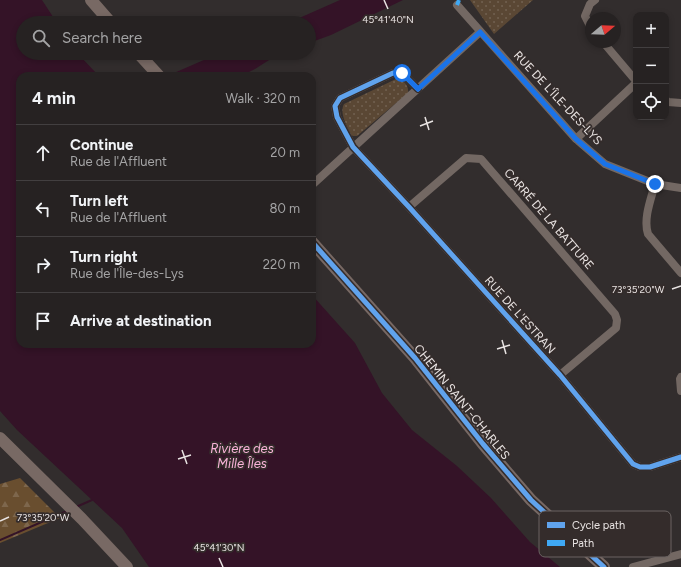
<!DOCTYPE html>
<html lang="en">
<head>
<meta charset="utf-8">
<style>
	:root { --surface:#262222; --page:#322f2f; --text:#f1f3f6; --muted:#a4a4a5; --line:#423f40 }
	body { margin:0; font-family:Figtree,sans-serif; background:var(--page); color:var(--text) }
	.controls { position:absolute; right:12px; top:12px; display:grid; overflow:hidden; border-radius:8px; box-shadow:0 2px 6px #0003 }
	.controls button { width:36px; height:36px; display:grid; place-items:center; padding:0; border:0; border-bottom:1px solid var(--line); background:var(--surface); color:var(--text); font:20px sans-serif }
	.compass { position:absolute; left:585px; top:12px; width:36px; height:36px; border-radius:50%; background:var(--surface); box-shadow:0 2px 6px #0003; rotate:71deg }
	.stop { position:absolute; width:12px; height:12px; margin:-9px; border:3px solid #1a73e8; border-radius:50%; background:#fff }
	.stop.end { background:#1a73e8; border-color:#fff; box-shadow:0 1px 4px #0008 }
	.list { margin:0; padding:0; list-style:none }
	h2 { display:flex; justify-content:space-between; align-items:center; height:52px; margin:0; padding:0 16px; font-size:17px }
	h2 small { font-size:13px; font-weight:400; color:var(--muted) }
	.list li { display:grid; grid-template-columns:26px 1fr auto; gap:12px; align-items:center; box-sizing:border-box; height:56px; padding:0 16px; border-top:1px solid var(--line) }
	.list b { display:block; font-size:15px; white-space:nowrap }
	.list p { margin:0; font-size:13px; white-space:nowrap; color:var(--muted) }
	.list em { font-size:13px; font-style:normal; color:var(--muted) }
	.icon { flex:none; width:22px; height:22px; fill:none; stroke:currentColor; stroke-width:2; stroke-linecap:round; stroke-linejoin:round }
	.map { position:relative; flex:none; width:681px; height:567px; overflow:hidden }
	.search { position:absolute; background:var(--surface); box-shadow:0 2px 6px #0003; left:16px; top:16px; width:300px; height:44px; display:flex; align-items:center; gap:10px; box-sizing:border-box; padding:0 14px; border-radius:22px; color:var(--muted); font-size:15px }
	.panel { position:absolute; background:var(--surface); box-shadow:0 2px 6px #0003; left:16px; top:72px; width:300px; height:276px; border-radius:12px }
	.map>svg:first-child { display:block }
	.grass { fill:url(#grass-dots) }
	.forest { fill:url(#forest-firs) }
	.water { fill:#341327 }
	.lines { fill:none; stroke-linecap:round; stroke-linejoin:round }
	.stream { stroke:#341327; stroke-width:2 }
	.street { stroke:#736863; stroke-width:8 }
	.secondary { stroke:#786964; stroke-width:12 }
	.quiet { stroke:#3fa9f5; stroke-width:4; stroke-dasharray:8 4; stroke-linecap:butt }
	.cycleway-casing { stroke:#342c2b; stroke-width:8 }
	.cycleway { stroke:#60a3ed; stroke-width:5 }
	.route { stroke:#1a73e8; stroke-width:5 }
	.ticks { fill:none; stroke:#e8e3e2; stroke-width:1.5 }
	.labels { text-anchor:middle; stroke-width:3.5; stroke-linejoin:round; paint-order:stroke }
	.street-label { font-size:12px; fill:#e8e3e2; stroke:#342c2b }
	.water-label { font-size:13px; font-style:italic; fill:#fab3d9; stroke:#342c2b }
	.key { fill:#342c2b; stroke:#6a6362; stroke-width:1 }
	.key-label { font-size:11px; fill:#e8e3e2 }
	.ticks-label { font-size:10px; text-anchor:middle; fill:#e8e3e2; stroke:#342c2b; stroke-width:3.5; stroke-linejoin:round; paint-order:stroke }
</style>
</head>
<body>
<div class="map">
<svg width="681" height="567" viewBox="0 0 681 567">
	<defs>
		<pattern id="grass-dots" width="8" height="8" patternUnits="userSpaceOnUse"><rect width="8" height="8" fill="#5a4734"/><path d="M2 2h.1M6 6h.1" fill="none" stroke="#726151" stroke-width="1.8" stroke-linecap="round"/></pattern>
		<pattern id="forest-firs" width="22" height="20" patternUnits="userSpaceOnUse"><rect width="22" height="20" fill="#694e2f"/><path d="M5 1l3.5 6h-7zM16 11l3.5 6h-7z" fill="#7e674d"/></pattern>
	</defs>
	<rect width="100%" height="100%" fill="#322d2d"/>
	<!-- grass -->
	<path class="grass" d="M470 0H533L494 34Z
		M396 79C404 80 409 85 408 93L357 136H353L351 135C347 126 339 113 344 104Z"/>
	<!-- forest -->
	<path class="forest" d="M20 478 60 518 0 543V484Z"/>
	<!-- water -->
	<path class="water" d="M0 0H42L57 23H23V53H77L99 76H20V344H312V295L355 343 382 393 412 430 457 466 491 498 530 542 560 567H149L122 528 17 430 0 411Z
		M340 0H403L331 35 309 43V23H288Z
		M220 53H283L277 55 255 69 241 76H167Z"/>
	<g class="lines">
		<!-- stream -->
		<path class="stream" d="M76 507 92 500
			M0 540 67 511"/>
		<!-- street -->
		<path class="street" d="M457 5 576 139 605 164 655 184 681 188
			M591 28 585 16 590 4 595 0
			M603 42 636 81
			M418 89 402 73H393L340 98 335 106 337 117 353 147 409 207 560 375 633 464 640 467H650L681 457
			M666 100 668 102 681 103
			M576 139 636 83
			M655 184C651 199 643 219 648 234L681 273
			M312 185 480 32
			M409 207 466 158 481 159 615 314 617 320 616 328 560 375
			M681 377 680 379 681 391
			M633 567 681 554"/>
		<!-- secondary -->
		<path class="secondary" d="M91 0 111 23
			M138 53 159 76
			M312 242 415 358 483 444 531 500 604 567
			M0 438 82 519 127 567"/>
		<!-- quiet -->
		<path class="quiet" d="M457 5 459 0"/>
		<defs>
			<path id="cycleway" d="M418 89 402 73H393L340 98 335 106 337 117 353 147 409 207 560 375 633 464 640 467H650L681 457
				M312 242 415 358 483 444 531 500 604 567"/>
		</defs>
		<!-- cycleway casing -->
		<use href="#cycleway" class="cycleway-casing"/>
		<!-- cycleway -->
		<use href="#cycleway" class="cycleway"/>
	</g>
	<g class="lines">
		<!-- route -->
		<path class="route" d="M402 73 418 89 480 32 576 139 605 164 655 184"/>
	</g>
	<!-- ticks -->
	<path class="ticks" d="M384 0 388 9M425 117 429 130M420 126 433 121M672 289 681 286M502 340 506 354M497 349 510 345M182 450 187 464M178 459 191 455M0 521 9 517M219 558 223 567"/>
	<g class="labels">
		<!-- street labels -->
		<g class="street-label">
			<text transform="translate(558 98) rotate(47)" y="4">RUE DE L'ÎLE-DES-LYS</text>
			<text transform="translate(549 219) rotate(49)" y="4">CARRÉ DE LA BATTURE</text>
			<text transform="translate(520 315) rotate(48)" y="4">RUE DE L'ESTRAN</text>
			<text transform="translate(462 402) rotate(51)" y="4">CHEMIN SAINT-CHARLES</text>
		</g>
		<!-- water labels -->
		<g class="water-label">
			<text x="242" y="453">Rivière des<tspan x="242" dy="15">Mille Îles</tspan></text>
		</g>
	</g>
	<!-- legend -->
	<rect x="539" y="511" width="132" height="46" rx="6" class="key"/>
	<rect x="547" y="522" width="18" height="6" fill="#60a3ed"/>
	<rect x="547" y="540" width="18" height="6" fill="#3fa9f5"/>
	<g class="key-label">
		<text x="572" y="529">Cycle path</text>
		<text x="572" y="547">Path</text>
	</g>
	<g class="ticks-label">
		<text x="388" y="23">45°41'40"N</text>
		<text x="638" y="293">73°35'20"W</text>
		<text x="43" y="521">73°35'20"W</text>
		<text x="219" y="551">45°41'30"N</text>
	</g>
</svg>
<div class="controls">
<button>+</button>
<button>−</button>
<button><svg class="icon" aria-label="locate" viewBox="0 0 24 24"><circle cx="12" cy="12" r="6"/><path d="M12 2v4M12 18v4M2 12h4M18 12h4"/></svg></button>
</div>
<svg class="compass" viewBox="-18 -18 36 36"><path d="M0-13l5 13h-10z" fill="#e53935"/><path d="M0 13l5-13h-10z" fill="#a4a4a5"/></svg>
<div class="stop" style="left:402px;top:73px"></div>
<div class="stop end" style="left:655px;top:184px"></div>
<div class="search"><svg class="icon" aria-label="search" viewBox="0 0 24 24"><circle cx="10" cy="10" r="6"/><path d="M15 15l6 6"/></svg>Search here</div>
<section class="panel">
<h2>4 min<small>Walk · 320 m</small></h2>
<ul class="list">
<li><svg class="icon" aria-label="ahead" viewBox="0 0 24 24"><path d="M12 20V5M6 11l6-6 6 6"/></svg><div><b>Continue</b><p>Rue de l'Affluent</p></div><em>20 m</em></li>
<li><svg class="icon" aria-label="left" viewBox="0 0 24 24"><path d="M17 20v-9H6M10 6l-5 5 5 5"/></svg><div><b>Turn left</b><p>Rue de l'Affluent</p></div><em>80 m</em></li>
<li><svg class="icon" aria-label="right" viewBox="0 0 24 24"><path d="M7 20v-9h11M14 6l5 5-5 5"/></svg><div><b>Turn right</b><p>Rue de l'Île-des-Lys</p></div><em>220 m</em></li>
<li><svg class="icon" aria-label="arrive" viewBox="0 0 24 24"><path d="M6 21V4h12l-3 4 3 4H6"/></svg><div><b>Arrive at destination</b></div></li>
</ul>
</section>
</div>
</body>
</html>
